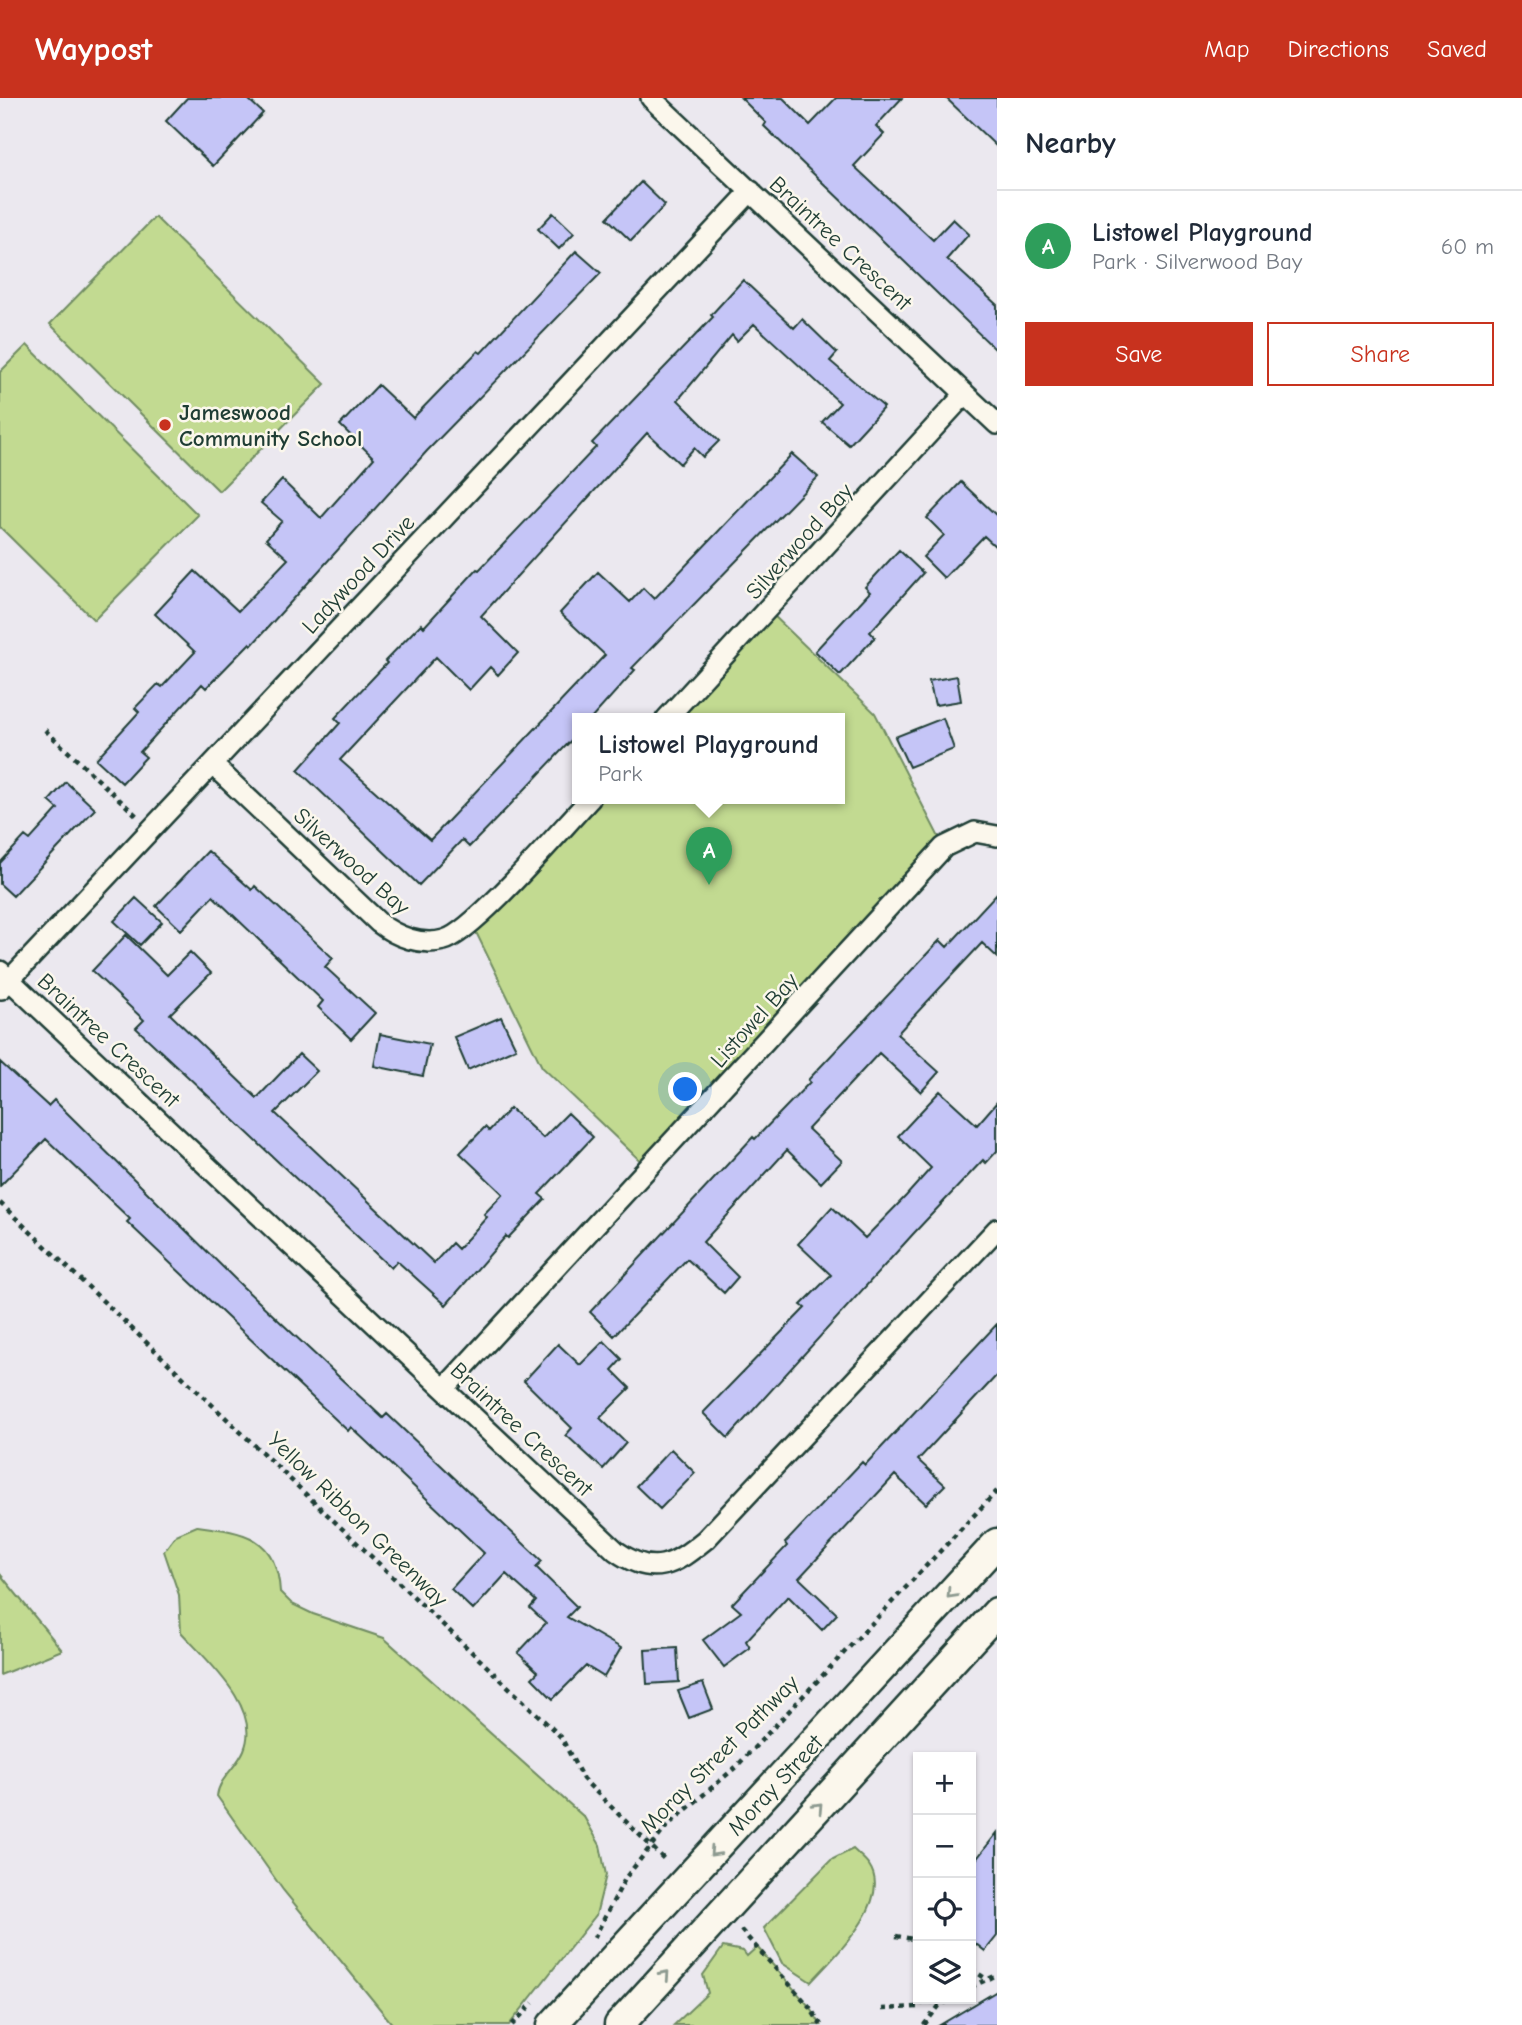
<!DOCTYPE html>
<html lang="en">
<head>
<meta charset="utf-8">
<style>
	:root { --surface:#fff; --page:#f2f2f3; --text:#1f2937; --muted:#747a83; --line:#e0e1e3; --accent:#c8321e }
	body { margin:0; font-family:"Comic Neue",sans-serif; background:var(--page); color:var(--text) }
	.controls { position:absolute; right:21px; bottom:21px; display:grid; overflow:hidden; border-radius:0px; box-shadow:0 2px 5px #0004 }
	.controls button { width:63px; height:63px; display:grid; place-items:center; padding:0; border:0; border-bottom:2px solid var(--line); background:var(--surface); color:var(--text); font:35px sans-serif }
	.you { position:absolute; left:686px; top:992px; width:24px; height:24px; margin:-18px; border:5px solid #fff; border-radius:50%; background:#1a73e8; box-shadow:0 0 0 10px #1a73e833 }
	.badge { display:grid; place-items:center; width:46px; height:46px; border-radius:50%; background:var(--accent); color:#fff; font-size:23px; font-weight:700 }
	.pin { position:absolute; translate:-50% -58px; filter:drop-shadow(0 2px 4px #0008) }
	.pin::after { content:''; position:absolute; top:37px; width:24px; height:21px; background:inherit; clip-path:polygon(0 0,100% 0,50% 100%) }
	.popup { position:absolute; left:572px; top:615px; width:273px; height:91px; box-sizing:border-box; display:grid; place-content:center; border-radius:0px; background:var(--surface); filter:drop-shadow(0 2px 5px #0005); font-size:23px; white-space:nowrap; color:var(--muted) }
	.popup b { font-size:26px; color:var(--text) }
	.popup::after { content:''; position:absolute; left:50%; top:100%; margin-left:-14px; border:14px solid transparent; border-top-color:var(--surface) }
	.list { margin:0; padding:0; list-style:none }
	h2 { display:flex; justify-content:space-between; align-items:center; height:91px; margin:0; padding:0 28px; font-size:30px }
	h2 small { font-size:23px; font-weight:400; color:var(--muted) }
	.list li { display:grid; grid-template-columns:46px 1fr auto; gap:21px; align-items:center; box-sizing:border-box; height:112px; padding:0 28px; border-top:2px solid var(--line) }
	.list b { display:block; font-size:26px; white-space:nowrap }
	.list p { margin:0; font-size:23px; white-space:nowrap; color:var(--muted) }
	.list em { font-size:23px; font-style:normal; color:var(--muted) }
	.actions { display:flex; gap:14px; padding:21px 28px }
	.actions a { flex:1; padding:16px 0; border:2px solid var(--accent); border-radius:0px; text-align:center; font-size:24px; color:var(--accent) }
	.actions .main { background:var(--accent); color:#fff }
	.icon { flex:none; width:38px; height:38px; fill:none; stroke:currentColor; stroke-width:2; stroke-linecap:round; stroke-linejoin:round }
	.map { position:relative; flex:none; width:997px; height:1927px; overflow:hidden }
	header { display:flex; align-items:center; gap:42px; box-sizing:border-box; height:98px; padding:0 35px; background:var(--accent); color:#fff }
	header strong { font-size:33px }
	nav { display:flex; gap:38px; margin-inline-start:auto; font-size:24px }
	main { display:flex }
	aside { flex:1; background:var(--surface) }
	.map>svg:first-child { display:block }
	.green { fill:#c2da91; stroke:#708c62; stroke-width:2 }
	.building { fill:#c5c5f7; stroke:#1f3d34; stroke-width:2 }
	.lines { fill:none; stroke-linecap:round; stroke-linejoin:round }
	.street-casing { stroke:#1f3d34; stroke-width:24 }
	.secondary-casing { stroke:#1f3d34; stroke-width:33 }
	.path { stroke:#1f3d34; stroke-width:4.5; stroke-dasharray:5 5; stroke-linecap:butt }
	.street { stroke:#fbf7ec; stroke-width:19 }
	.secondary { stroke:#fbf7ec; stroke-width:28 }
	.oneway { stroke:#8d9a90 }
	.poi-dot { fill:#c8321e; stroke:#fbf7ec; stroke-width:2.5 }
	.labels { text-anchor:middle; stroke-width:5; stroke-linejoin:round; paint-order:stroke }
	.street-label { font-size:23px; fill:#1f3d34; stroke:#fbf7ec }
	.poi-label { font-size:23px; font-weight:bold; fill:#1f3d34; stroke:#fbf7ec; text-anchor:start }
</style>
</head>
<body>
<header>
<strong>Waypost</strong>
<nav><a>Map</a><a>Directions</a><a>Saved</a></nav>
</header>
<main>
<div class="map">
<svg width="997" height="1927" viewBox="0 0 997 1927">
	<rect width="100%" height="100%" fill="#ebe8ef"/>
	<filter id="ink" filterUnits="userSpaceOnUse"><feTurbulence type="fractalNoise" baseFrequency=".0143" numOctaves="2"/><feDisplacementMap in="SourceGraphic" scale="14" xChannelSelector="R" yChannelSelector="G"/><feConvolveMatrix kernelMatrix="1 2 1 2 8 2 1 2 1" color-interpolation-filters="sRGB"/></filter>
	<g filter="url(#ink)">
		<!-- green -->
		<path class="green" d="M155 119 325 286 219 393 50 226Z
			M27 247 198 417 94 522 0 429V274Z
			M769 513 875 615 944 749 650 1072 542 969 472 826 590 701H840V621H666Z
			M197 1428C244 1434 277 1438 280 1494L292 1506 313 1516 384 1540 584 1719 600 1747 606 1777 596 1817 509 1927H393L283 1792 217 1698C219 1680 237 1669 244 1652 262 1609 206 1562 181 1534L179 1497 164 1453 176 1437Z
			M0 1476 62 1552 0 1577Z
			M853 1751C858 1756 865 1761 869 1767 894 1803 833 1860 811 1884L782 1865 764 1830 831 1762Z
			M723 1849 743 1853 747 1858 757 1849 809 1908 821 1927H674L708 1895 703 1877Z"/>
		<!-- building -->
		<path class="building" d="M187 0H247L263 15 213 68 166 23Z
			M741 0H783L810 27 836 0H902L876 28 884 36 854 68 933 142 953 121 969 136 947 161 997 207V253L764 28 766 25Z
			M946 0H997V49Z
			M641 84 665 107 631 143 607 120Z
			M553 115 574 135 559 151 538 131Z
			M576 153 601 175 427 353 252 547 250 545 206 590 202 586 140 654 146 659 122 685 96 661 139 614 135 610 158 586 162 589 195 554 155 516 195 473 238 513 288 461 266 441 282 423 261 405 282 382 321 420 374 360 340 327 378 287 413 320 478 253 481 255Z
			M743 182 794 230 802 221 837 255 830 263 884 309 849 347 822 324 840 305 754 226 737 243 732 237 678 302 719 343 703 359 694 350 680 366 647 335 481 518 518 555 498 577 490 569 469 592 436 559 340 662 430 742 605 557 560 515 598 474 630 504 643 490 654 501 792 356 818 379 632 570 635 572 591 621H578V635L511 706 469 749 462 742 419 787 298 672 340 625 335 620 387 565 385 563 421 526 424 529 477 471 479 472 596 349 592 345 713 219 711 217Z
			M961 384 997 418V450L984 438 944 480 923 459 944 437 927 420Z
			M899 452 923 475 870 534 875 539 840 577 815 553 870 494 865 489Z
			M957 578 961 603 935 607 929 583Z
			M943 620 954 651 909 669 895 639Z
			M66 684 95 711 13 798 0 786V765L25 738 30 742 58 711 49 703Z
			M208 753 252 792 255 788 333 860 325 869 375 915 351 941 318 909 323 903 213 798 181 832 156 808Z
			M997 795V859L982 845 897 936 939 974 921 994 879 955 808 1031 842 1063 821 1085 787 1052 703 1144 738 1179 724 1195 687 1161 614 1238 590 1214 753 1039 755 1041 810 984 808 982 940 842 947 849Z
			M136 800 162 824 140 847 114 823Z
			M126 837 167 877 190 854 211 875 170 916 257 1000 299 956 317 973 275 1015 434 1165 452 1145 458 1151 487 1119 484 1116 503 1096 460 1055 485 1029 489 1033 510 1010 543 1040 568 1015 593 1039 539 1096 545 1101 508 1140 506 1138 446 1207 397 1163 391 1170 136 930 144 922 92 873Z
			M501 919 516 950 468 972 454 939Z
			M380 936 430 946 423 978 374 968Z
			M0 964 48 1008 54 1002 243 1189 383 1320 387 1316 542 1463 536 1469 577 1509 567 1519 621 1550 604 1579 586 1568 553 1601 532 1580 538 1574 518 1555 546 1525 530 1510 536 1503 506 1476 473 1512 451 1491 484 1455 351 1329 348 1333 262 1252 127 1124 130 1121 46 1041 0 1088Z
			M940 993 977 1027 997 1004V1053L986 1065 983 1062 914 1135 728 1340 703 1315 805 1210 801 1207 831 1177 798 1146 832 1109 865 1140 906 1098 931 1070 898 1038Z
			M997 1226V1277L918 1362 945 1387 926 1406 895 1377 799 1480 837 1516 822 1532 788 1498 746 1543 750 1550 724 1569 703 1542 741 1514 732 1506 787 1448 785 1445 862 1364 865 1367Z
			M604 1243 622 1261 612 1272 630 1290 600 1320 626 1345 603 1371 566 1337 572 1330 524 1283 558 1246 580 1267Z
			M671 1351 695 1375 660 1411 636 1388Z
			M677 1550 679 1584 647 1586 645 1552Z
			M703 1585 713 1611 689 1620 678 1593Z
			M997 1735V1838L985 1853 971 1842V1768Z
			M997 1893V1927H940Z"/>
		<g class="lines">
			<defs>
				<path id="street" d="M651 0 997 326
					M666 621 965 296
					M213 667 379 825C397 839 421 848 444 842 473 835 564 728 590 701
					M0 873 616 1453C654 1480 674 1467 706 1441L997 1131
					M1 891 751 93
					M444 1291 944 749 975 734 997 738"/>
				<path id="secondary" d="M552 1927 997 1445
					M619 1927 997 1514"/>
			</defs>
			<!-- street casing -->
			<use href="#street" class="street-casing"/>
			<!-- secondary casing -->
			<use href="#secondary" class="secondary-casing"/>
			<!-- path -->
			<path class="path" d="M45 632 137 718
				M0 1105 561 1639 583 1681 667 1764
				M741 1832 809 1908 821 1927
				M896 1838 918 1842
				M594 1840 626 1779 668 1727 736 1669 997 1393
				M971 1871 985 1880
				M971 1889 997 1877
				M882 1911 917 1909 927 1901 939 1908
				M512 1927 533 1905
				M924 1927 939 1908 951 1901"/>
			<!-- street -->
			<use href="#street" class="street"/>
			<!-- secondary -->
			<use href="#secondary" class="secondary"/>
		</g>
		<!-- one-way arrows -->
		<defs><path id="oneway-chevron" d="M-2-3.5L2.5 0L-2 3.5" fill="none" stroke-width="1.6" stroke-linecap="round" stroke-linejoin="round" transform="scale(1.75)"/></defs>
		<g class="oneway">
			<use href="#oneway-chevron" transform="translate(951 1496) rotate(133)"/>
			<use href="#oneway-chevron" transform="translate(818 1709) rotate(-47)"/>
			<use href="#oneway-chevron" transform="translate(714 1754) rotate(133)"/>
			<use href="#oneway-chevron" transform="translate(665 1877) rotate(-48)"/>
		</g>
	</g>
	<!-- markers -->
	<circle class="poi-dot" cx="165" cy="327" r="7"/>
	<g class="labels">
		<!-- street labels -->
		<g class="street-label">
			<text transform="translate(841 145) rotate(43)" y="8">Braintree Crescent</text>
			<text transform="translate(799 443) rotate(-48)" y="8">Silverwood Bay</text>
			<text transform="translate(358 476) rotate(-47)" y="8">Ladywood Drive</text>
			<text transform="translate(352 763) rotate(42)" y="8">Silverwood Bay</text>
			<text transform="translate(754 922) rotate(-48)" y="8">Listowel Bay</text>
			<text transform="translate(109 942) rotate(43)" y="8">Braintree Crescent</text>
			<text transform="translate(522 1331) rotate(43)" y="8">Braintree Crescent</text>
			<text transform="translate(358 1421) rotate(44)" y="8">Yellow Ribbon Greenway</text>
			<text transform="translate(719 1656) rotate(-45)" y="8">Moray Street Pathway</text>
			<text transform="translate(775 1687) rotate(-47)" y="8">Moray Street</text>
		</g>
		<!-- poi labels -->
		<g class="poi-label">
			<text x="179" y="322">Jameswood<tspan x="179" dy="26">Community School</tspan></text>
		</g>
	</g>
</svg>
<div class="controls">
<button>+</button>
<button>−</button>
<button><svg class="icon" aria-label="locate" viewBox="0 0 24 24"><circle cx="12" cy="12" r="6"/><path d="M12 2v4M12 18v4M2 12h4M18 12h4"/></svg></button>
<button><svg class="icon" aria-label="layers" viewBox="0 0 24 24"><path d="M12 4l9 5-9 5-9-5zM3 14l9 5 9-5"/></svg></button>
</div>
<div class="you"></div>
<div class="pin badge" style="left:709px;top:787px;background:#2e9e5b">A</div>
<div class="popup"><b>Listowel Playground</b>Park</div>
</div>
<aside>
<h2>Nearby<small></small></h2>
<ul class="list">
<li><span class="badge" style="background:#2e9e5b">A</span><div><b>Listowel Playground</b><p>Park · Silverwood Bay</p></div><em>60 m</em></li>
</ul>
<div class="actions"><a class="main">Save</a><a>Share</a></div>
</aside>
</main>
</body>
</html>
